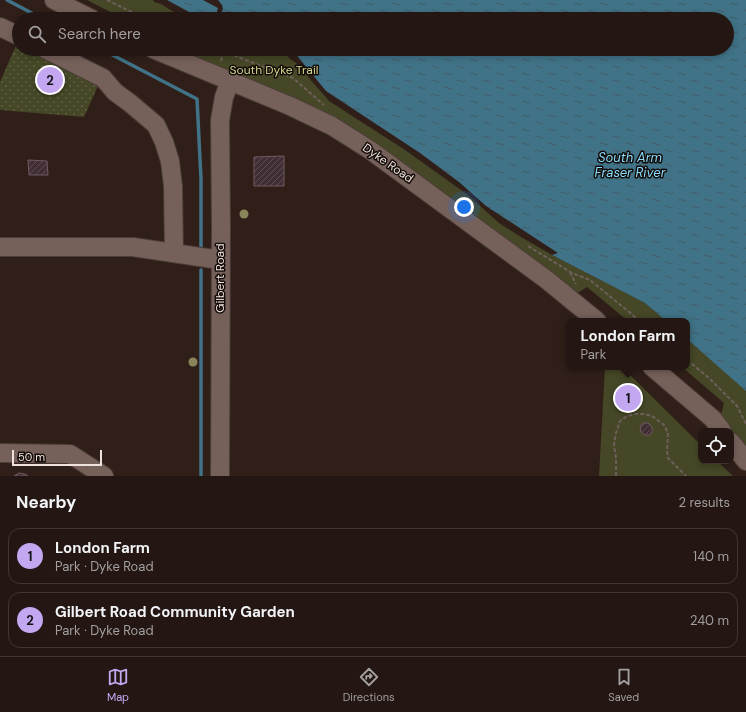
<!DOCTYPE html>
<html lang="en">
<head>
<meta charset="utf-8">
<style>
	:root { --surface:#241713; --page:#302421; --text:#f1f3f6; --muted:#a39fa0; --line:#413633; --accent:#c4a7f1 }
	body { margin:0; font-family:"DM Sans",sans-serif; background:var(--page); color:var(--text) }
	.controls { position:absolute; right:12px; bottom:12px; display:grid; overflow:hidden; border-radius:8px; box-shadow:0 2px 6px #0003 }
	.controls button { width:36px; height:36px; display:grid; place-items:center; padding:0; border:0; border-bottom:1px solid var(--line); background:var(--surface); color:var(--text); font:20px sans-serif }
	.scale { position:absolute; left:12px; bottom:10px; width:90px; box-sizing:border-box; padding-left:4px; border:2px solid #efe2de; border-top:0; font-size:11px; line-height:14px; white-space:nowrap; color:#efe2de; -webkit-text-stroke:3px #130b08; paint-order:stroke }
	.you { position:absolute; left:464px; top:207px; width:14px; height:14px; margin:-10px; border:3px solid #fff; border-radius:50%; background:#1a73e8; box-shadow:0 0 0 6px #1a73e833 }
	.badge { display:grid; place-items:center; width:26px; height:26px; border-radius:50%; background:var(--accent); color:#111; font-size:13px; font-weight:700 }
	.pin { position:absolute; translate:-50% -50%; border:2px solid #fff; box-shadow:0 1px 4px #0006 }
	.popup { position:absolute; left:566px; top:318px; width:124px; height:52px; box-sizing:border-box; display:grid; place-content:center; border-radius:8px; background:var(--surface); filter:drop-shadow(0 1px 3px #0005); font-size:13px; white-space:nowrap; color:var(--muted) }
	.popup b { font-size:15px; color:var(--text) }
	.popup::after { content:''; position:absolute; left:50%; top:100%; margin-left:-8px; border:8px solid transparent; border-top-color:var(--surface) }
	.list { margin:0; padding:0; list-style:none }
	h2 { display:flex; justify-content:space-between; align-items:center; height:52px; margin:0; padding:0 16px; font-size:17px }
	h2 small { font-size:13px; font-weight:400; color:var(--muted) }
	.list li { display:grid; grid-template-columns:26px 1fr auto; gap:12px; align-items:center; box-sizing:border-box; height:56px; margin:0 8px 8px; padding:0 8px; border:1px solid var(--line); border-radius:12px }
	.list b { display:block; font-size:15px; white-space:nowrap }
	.list p { margin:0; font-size:13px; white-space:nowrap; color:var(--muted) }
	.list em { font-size:13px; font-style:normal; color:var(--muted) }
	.icon { flex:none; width:22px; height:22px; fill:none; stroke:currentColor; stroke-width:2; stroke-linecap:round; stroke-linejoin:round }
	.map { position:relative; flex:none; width:746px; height:476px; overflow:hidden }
	.search { position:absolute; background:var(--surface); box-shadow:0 2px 6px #0003; left:12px; right:12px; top:12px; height:44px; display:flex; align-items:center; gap:10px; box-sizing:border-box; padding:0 14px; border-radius:22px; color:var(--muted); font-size:15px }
	.sheet { height:180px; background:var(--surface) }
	nav { display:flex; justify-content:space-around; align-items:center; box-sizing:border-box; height:56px; border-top:1px solid var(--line); background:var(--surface); font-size:11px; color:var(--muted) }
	nav a { display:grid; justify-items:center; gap:2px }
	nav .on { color:var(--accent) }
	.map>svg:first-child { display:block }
	.grass { fill:url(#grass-dots) }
	.park { fill:#454726 }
	.water { fill:url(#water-ripples) }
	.pier { fill:#301f19 }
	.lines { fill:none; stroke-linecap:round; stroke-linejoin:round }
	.stream { stroke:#407387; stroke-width:3.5 }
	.building { fill:url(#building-hatch); stroke:#6f5a61 }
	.minor-casing { stroke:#4c3d38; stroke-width:20 }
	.path { stroke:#6f5f5a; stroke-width:2; stroke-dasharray:4 2; stroke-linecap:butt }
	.minor { stroke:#76615a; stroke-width:18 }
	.tree { fill:#898459 }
	.labels { text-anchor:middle; stroke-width:3; stroke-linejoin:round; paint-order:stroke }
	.park-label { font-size:12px; fill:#d2d68e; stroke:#130b08 }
	.street-label { font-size:12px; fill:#efe2de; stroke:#130b08 }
	.water-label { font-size:13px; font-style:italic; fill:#8addff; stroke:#130b08 }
</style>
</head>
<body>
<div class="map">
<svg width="746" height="476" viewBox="0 0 746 476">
	<defs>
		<pattern id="grass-dots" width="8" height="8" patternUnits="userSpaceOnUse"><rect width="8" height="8" fill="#454726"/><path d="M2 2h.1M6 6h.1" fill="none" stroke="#606145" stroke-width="1.8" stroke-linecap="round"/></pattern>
		<pattern id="water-ripples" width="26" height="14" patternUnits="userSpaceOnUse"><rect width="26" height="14" fill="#407387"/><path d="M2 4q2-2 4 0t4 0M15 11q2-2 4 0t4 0" fill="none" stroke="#445c65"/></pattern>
		<pattern id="building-hatch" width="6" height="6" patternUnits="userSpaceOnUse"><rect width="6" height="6" fill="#412e35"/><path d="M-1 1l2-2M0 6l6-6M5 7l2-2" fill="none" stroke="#5d4c52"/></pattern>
	</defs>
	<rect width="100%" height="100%" fill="#301f19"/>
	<!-- grass -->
	<path class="grass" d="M17 43H19V49H32L101 79 84 117 0 110V82Z"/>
	<!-- park -->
	<path class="park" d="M87 0H155L188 19H124Z
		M164 49H284L406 149 552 255 645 303 666 321H628L587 287 573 296 384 151Z
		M687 339 746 390V450L720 419 724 403 682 367H687Z
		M605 367H622L701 445V461H717L733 476H599Z"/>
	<!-- water -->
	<path class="water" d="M155 0H746V391L687 339V321H666L645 303 552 255 500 221 470 193 328 99 284 49H727V19H188Z"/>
	<!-- pier -->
	<path class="pier" d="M153 0H167L202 19H185L161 4 154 2Z
		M203 0H218L222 5 223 9 218 19H214L217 12 218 8Z
		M282 49H290L294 52 326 91 420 153 459 182 486 206 558 253 552 255 521 237 499 223 468 195 405 150 329 101 296 63 290 59Z"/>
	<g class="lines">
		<!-- stream -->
		<path class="stream" d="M7 0 43 19
			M101 49 197 99 201 179V250
			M201 270V476"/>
	</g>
	<!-- building -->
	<path class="building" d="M284 156V186H254V157Z
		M28 160 47 161 48 175H29Z
		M643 423H648L651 426 653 430 650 435H645L641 432 640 427Z
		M19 473 25 474 28 476H14Z"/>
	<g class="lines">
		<defs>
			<path id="minor" d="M54 0 92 19
				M0 27 19 36
				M45 49 103 78 115 92 130 103 156 125 164 142 170 161 173 186 174 253
				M153 49 290 106 332 126 370 150 547 280 597 321
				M0 247H133L220 260
				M652 367 713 419 722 431
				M731 442 746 461
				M0 453 70 454 104 476
				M220 476 221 227 220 120 224 97 230 81"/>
		</defs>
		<!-- minor casing -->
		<use href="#minor" class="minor-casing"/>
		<!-- path -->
		<path class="path" d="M107 0 146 19H148
			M217 49 293 78 324 105
			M221 61 223 52
			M528 246 572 273 590 280 640 321
			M570 272 576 284
			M687 360 709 378 737 406 746 424
			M616 476V458L614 445 616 433 620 421 627 416 636 414H644L652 416 664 425 668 433 667 451 668 458 686 476"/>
		<!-- minor -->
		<use href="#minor" class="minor"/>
	</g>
	<!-- trees -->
	<g class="tree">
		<circle cx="244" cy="214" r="4.5"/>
		<circle cx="193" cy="362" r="4.5"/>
	</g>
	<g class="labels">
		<!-- park labels -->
		<g class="park-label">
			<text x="274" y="74">South Dyke Trail</text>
		</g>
		<!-- street labels -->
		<g class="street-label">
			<text transform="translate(388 163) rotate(35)" y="4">Dyke Road</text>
			<text transform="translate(220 278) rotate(-90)" y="4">Gilbert Road</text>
		</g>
		<!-- water labels -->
		<g class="water-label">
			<text x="630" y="162">South Arm<tspan x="630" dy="15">Fraser River</tspan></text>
		</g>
	</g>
</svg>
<div class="controls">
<button><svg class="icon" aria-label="locate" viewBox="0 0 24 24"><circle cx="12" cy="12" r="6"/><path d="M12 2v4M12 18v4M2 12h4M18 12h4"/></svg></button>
</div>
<div class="scale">50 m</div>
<div class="you"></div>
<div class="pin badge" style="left:628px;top:398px">1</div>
<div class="popup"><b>London Farm</b>Park</div>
<div class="pin badge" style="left:50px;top:80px">2</div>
<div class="search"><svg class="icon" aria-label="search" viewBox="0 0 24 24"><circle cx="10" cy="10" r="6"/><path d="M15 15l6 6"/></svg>Search here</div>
</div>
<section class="sheet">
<h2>Nearby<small>2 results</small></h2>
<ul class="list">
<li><span class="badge">1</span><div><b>London Farm</b><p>Park · Dyke Road</p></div><em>140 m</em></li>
<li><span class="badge">2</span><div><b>Gilbert Road Community Garden</b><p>Park · Dyke Road</p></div><em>240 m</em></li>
</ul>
</section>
<nav>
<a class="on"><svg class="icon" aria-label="map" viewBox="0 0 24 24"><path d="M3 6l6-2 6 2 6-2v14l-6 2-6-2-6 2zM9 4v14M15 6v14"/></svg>Map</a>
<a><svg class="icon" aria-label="directions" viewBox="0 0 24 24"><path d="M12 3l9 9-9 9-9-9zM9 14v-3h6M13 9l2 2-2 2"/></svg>Directions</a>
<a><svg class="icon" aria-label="saved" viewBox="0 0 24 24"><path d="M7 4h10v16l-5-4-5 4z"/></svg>Saved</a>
</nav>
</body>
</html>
